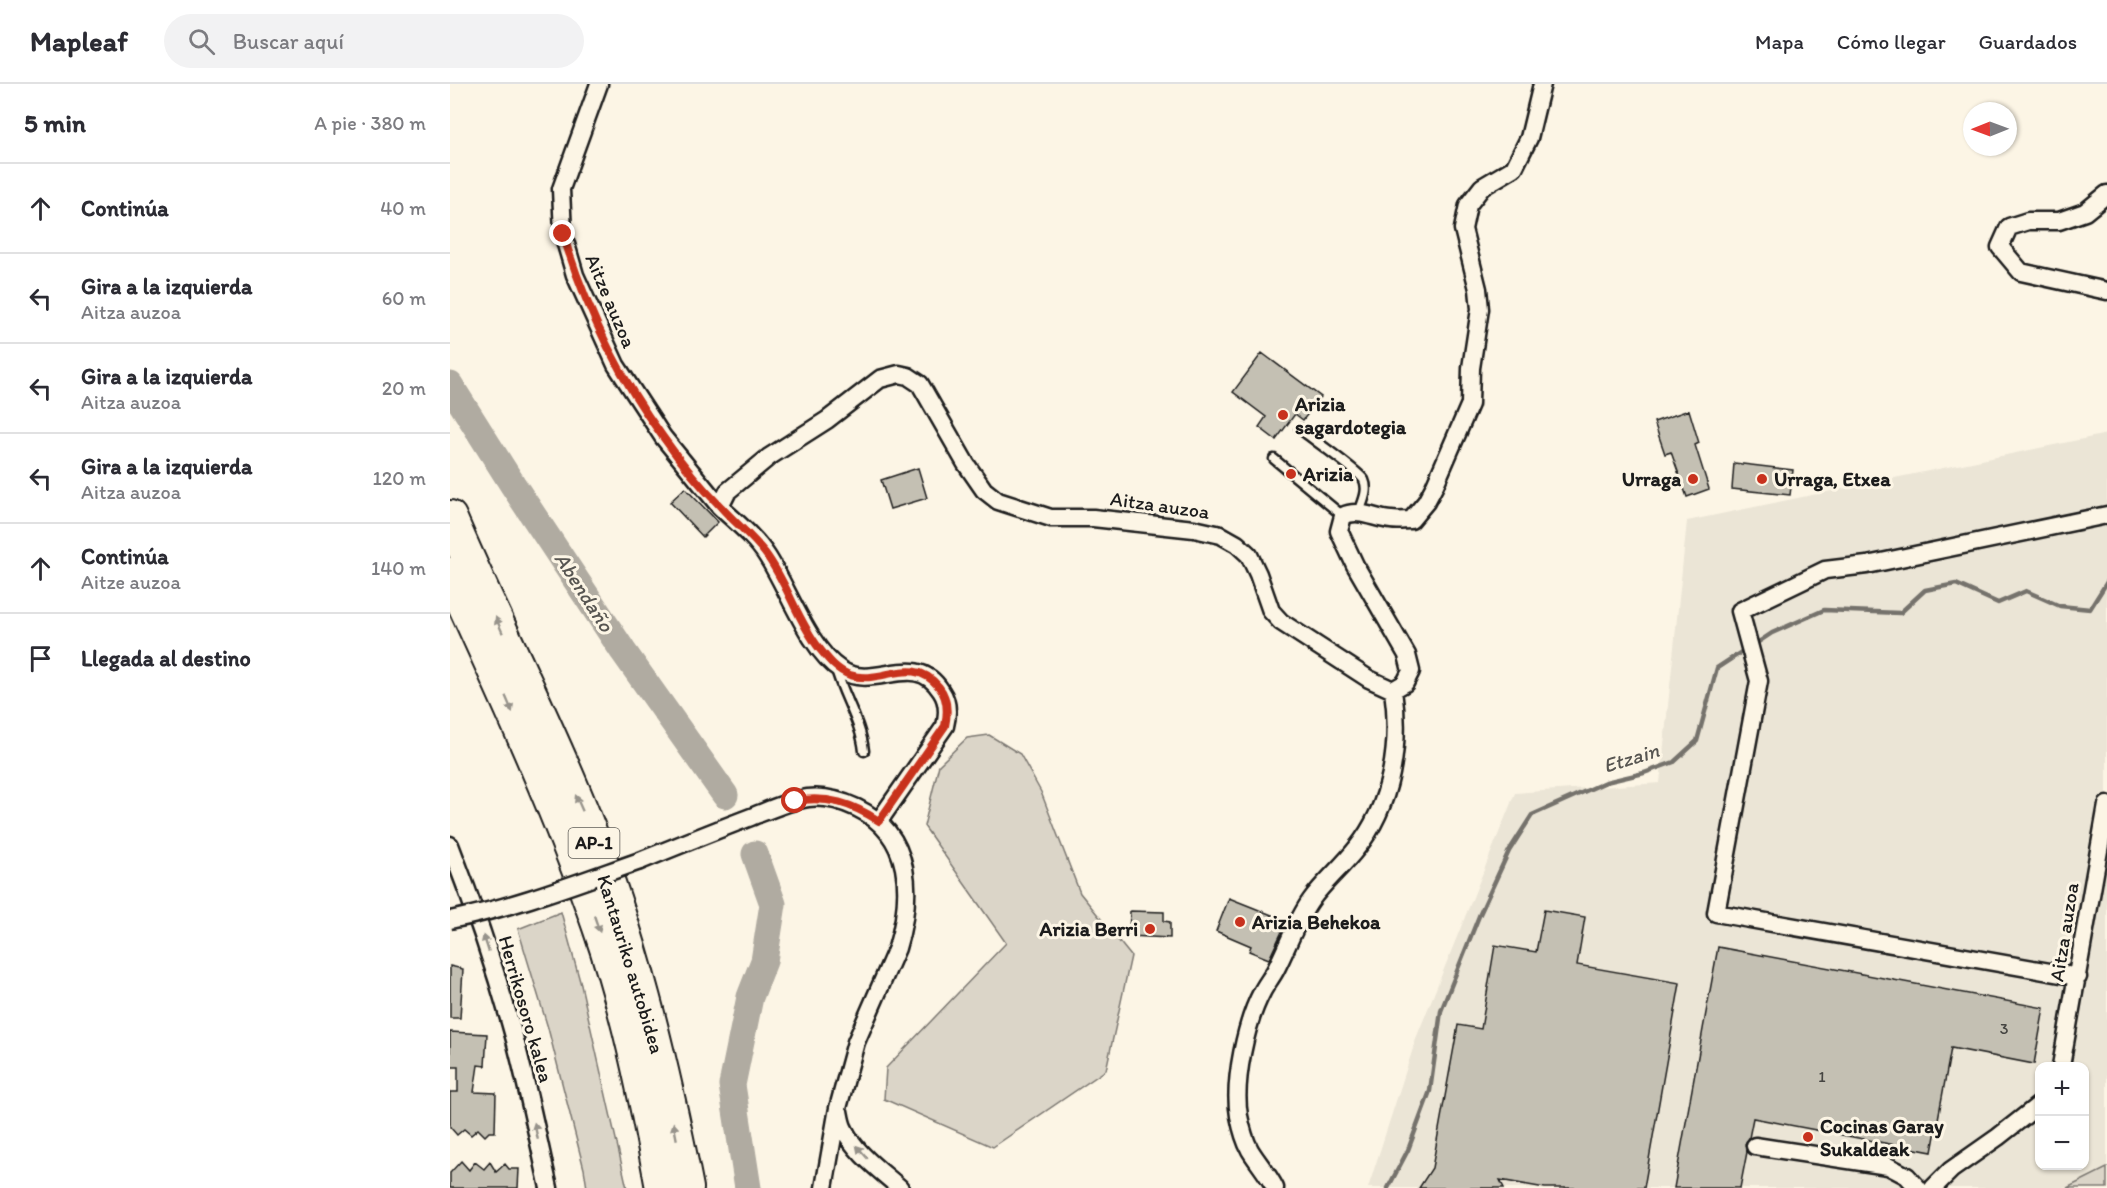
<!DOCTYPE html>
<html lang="es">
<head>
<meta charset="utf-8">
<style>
	:root { --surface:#fff; --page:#f2f2f3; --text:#2b2b33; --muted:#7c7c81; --line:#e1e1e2 }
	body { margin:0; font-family:Itim,sans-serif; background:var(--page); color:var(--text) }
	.controls { position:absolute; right:18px; bottom:18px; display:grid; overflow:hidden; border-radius:12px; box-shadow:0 2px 4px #0004 }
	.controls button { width:54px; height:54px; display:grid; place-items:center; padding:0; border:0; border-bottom:2px solid var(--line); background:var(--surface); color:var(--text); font:30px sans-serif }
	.compass { position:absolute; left:1513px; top:18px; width:54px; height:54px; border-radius:50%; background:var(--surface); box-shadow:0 2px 4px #0004; rotate:269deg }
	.stop { position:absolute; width:18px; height:18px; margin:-14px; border:4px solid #c8321e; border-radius:50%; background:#fff }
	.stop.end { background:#c8321e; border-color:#fff; box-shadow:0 2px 6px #0008 }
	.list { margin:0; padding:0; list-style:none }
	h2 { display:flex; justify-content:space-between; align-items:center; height:78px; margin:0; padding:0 24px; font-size:26px }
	h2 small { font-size:20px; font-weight:400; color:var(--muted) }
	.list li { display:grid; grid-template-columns:39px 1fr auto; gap:18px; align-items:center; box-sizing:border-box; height:90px; padding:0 24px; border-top:2px solid var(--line) }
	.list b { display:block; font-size:22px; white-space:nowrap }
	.list p { margin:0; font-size:20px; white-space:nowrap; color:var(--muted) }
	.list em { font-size:20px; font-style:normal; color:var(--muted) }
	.icon { flex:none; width:33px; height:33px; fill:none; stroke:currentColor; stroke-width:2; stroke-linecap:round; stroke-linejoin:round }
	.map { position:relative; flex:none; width:1657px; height:1104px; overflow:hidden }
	header { display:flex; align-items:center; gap:36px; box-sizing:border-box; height:84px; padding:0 30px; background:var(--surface); border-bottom:2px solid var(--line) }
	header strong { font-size:28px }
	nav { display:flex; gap:33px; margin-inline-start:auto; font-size:21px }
	.search { width:420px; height:54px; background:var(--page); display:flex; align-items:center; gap:15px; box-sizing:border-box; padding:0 21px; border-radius:33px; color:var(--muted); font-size:22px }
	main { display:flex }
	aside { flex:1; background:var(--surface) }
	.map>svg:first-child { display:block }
	.built { fill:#ebe5d6; fill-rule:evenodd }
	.green { fill:#dbd5c8; stroke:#7c7872; stroke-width:1.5 }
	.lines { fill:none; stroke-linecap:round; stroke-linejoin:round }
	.stream { stroke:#75726c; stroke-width:4.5 }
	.river { stroke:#b0aba1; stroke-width:27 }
	.building { fill:#c4c0b3; stroke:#1c1c1c; stroke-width:1.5 }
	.lane-casing { stroke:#1c1c1c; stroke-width:13 }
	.street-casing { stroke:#1c1c1c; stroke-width:21 }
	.highway-casing { stroke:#1c1c1c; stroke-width:36 }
	.lane { stroke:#fcf5e5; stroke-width:8 }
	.street { stroke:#fcf5e5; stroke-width:16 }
	.highway { stroke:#fcf5e5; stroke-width:32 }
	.street-bridge-casing { stroke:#1c1c1c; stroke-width:21; stroke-linecap:butt }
	.street-bridge { stroke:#fcf5e5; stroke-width:16 }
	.oneway { fill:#97938b }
	.route { stroke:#c8321e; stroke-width:8 }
	.poi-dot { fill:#c8321e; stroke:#fcf5e5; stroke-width:2 }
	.labels { text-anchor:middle; stroke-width:6; stroke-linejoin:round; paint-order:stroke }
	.number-label { font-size:16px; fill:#464542 }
	.shield { fill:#fcf5e5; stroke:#5f5d58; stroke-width:1.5 }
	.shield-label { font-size:18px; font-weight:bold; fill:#1c1c1c }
	.street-label { font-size:20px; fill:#1c1c1c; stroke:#fcf5e5 }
	.poi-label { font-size:20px; font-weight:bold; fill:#1c1c1c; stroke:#fcf5e5; text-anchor:start }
	.water-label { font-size:21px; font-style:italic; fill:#575551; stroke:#fcf5e5 }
</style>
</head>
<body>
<header>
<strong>Mapleaf</strong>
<div class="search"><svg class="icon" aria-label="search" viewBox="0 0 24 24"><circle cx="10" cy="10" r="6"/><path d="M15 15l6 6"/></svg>Buscar aquí</div>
<nav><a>Mapa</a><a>Cómo llegar</a><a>Guardados</a></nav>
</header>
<main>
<aside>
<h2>5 min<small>A pie · 380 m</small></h2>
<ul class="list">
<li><svg class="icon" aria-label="ahead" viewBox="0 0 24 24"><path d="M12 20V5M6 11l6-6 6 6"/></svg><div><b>Continúa</b></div><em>40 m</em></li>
<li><svg class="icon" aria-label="left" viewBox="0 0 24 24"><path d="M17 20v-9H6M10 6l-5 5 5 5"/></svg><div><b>Gira a la izquierda</b><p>Aitza auzoa</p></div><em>60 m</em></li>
<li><svg class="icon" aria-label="left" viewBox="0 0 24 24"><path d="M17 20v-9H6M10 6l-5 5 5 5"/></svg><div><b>Gira a la izquierda</b><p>Aitza auzoa</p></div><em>20 m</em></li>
<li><svg class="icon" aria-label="left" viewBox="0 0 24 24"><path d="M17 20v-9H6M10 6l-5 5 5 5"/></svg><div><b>Gira a la izquierda</b><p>Aitza auzoa</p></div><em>120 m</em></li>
<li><svg class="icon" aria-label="ahead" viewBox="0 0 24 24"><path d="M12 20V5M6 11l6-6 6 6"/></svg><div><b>Continúa</b><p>Aitze auzoa</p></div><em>140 m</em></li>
<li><svg class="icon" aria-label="arrive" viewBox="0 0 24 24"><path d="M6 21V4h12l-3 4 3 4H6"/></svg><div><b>Llegada al destino</b></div></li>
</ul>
</aside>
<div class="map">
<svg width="1657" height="1104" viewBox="0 0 1657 1104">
	<rect width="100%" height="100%" fill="#fcf5e5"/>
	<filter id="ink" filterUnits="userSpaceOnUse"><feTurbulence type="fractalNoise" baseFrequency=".0167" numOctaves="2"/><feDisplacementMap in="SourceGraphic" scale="12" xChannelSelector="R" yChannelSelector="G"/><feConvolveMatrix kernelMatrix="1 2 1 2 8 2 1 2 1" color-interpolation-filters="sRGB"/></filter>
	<g filter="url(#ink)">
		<!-- built -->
		<path class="built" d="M1657 350V1084L1617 1104H918L967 952 1065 709 1210 699 1237 437ZM1590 982H1634V1082H1590Z"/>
		<!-- green -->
		<path class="green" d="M539 651 570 670 591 708 630 809 681 872 656 986 543 1063 434 1015 436 984 556 859 474 742 489 681 517 654Z
			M111 828 131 901 177 1104H137L134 1085 98 944 68 845Z
			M1657 1084V1104H1617Z"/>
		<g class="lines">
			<!-- stream -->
			<path class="stream" d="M1304 561 1322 549 1374 526 1450 529 1475 506 1506 500 1548 519 1576 507 1610 522 1640 525 1657 498
				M938 1104 958 1066 980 1007 991 927 1029 832 1059 767 1082 731 1156 698 1194 689 1224 678 1247 657 1267 584 1296 565"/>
			<!-- river -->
			<path class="river" d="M0 301 63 401 173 567 275 711
				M298 1104 282 1001 300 913 314 877 323 820 305 770"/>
		</g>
		<!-- building -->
		<path class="building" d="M812 269 871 313 853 336 845 330 826 356 809 343 816 333 783 308Z
			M1239 326 1249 359 1245 361 1259 405 1237 413 1221 368 1215 370 1204 338Z
			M1284 379 1343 386 1340 411 1282 405Z
			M468 384 477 414 440 425 431 396Z
			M235 404 268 438 253 453 220 418Z
			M779 814 837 837 819 875 799 867 801 862 766 847Z
			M1094 826 1135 833 1127 881 1230 899 1194 1104H1095L1050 1096 1054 1104H969L982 1084 1008 941 1031 945 1045 861 1086 868Z
			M680 827 714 828V837L720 838V854L679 852Z
			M1268 863 1594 924 1584 980 1501 964 1482 1068 1303 1034 1299 1054 1295 1060 1297 1068 1290 1104H1224Z
			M0 882 13 885 10 934H0Z
			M0 948 37 950 35 982 28 981 24 1008 46 1009 45 1048H39L35 1052 28 1045 21 1051 14 1045 7 1051 0 1043V1008H8V983H0Z
			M11 1077 19 1086 25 1078 34 1085 40 1078 46 1088 55 1080 59 1085H69L68 1104H0V1089Z"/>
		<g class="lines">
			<defs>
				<path id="lane" d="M850 345C861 354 909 387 914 396 919 407 912 419 909 429
					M824 375 893 432
					M386 585C393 612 411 638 414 667"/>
				<path id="street" d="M149 0 111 105 113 150 125 191 166 281 213 353 270 423
					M1657 110 1635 128 1609 137H1578L1559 143 1550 163 1571 188 1657 207
					M429 737 495 642C498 630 498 617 491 607 465 565 425 608 391 586 359 566 338 504 317 472 305 453 286 438 270 423L278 407 319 373 377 336 430 295 449 290 458 292 470 300 516 380 534 406 548 417 601 434H643L744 445 771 451 787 460 799 471 808 490 821 527 831 538 919 595 943 606 955 599 961 587 957 571 905 481 889 447 893 432C909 424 925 435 941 436 948 437 954 436 961 436L976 418 984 403 1020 320 1021 284 1030 225 1028 205 1013 145 1018 121 1032 103 1064 84 1079 54 1092 0
					M0 761C25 825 47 890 65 956 78 1005 88 1055 99 1104
					M190 777C227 762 264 747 301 733 319 726 338 717 358 714 374 712 392 717 407 724 463 751 463 811 447 864L406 958 388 1024 374 1104
					M1628 893 1266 829 1309 597 1290 527 1375 486 1417 481 1657 431
					M1611 982 1657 721
					M389 1027C390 1032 391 1040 394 1045 405 1069 431 1087 450 1104
					M1305 1062 1438 1082 1457 1092 1468 1104
					M825 1104C818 1090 808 1079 800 1066 795 1057 791 1042 789 1032 783 998 796 938 812 908 816 900 822 893 826 885 838 862 846 837 861 816 874 798 892 783 906 765 942 721 951 660 943 606
					M1483 1104 1501 1086 1548 1053 1590 1020"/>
				<path id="highway" d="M0 433C42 532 92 627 132 727 181 848 212 976 237 1104
					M0 490C53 606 107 722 149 843 178 927 196 1016 212 1104"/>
			</defs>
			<!-- lane casing -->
			<use href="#lane" class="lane-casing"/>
			<!-- street casing -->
			<use href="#street" class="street-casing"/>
			<!-- highway casing -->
			<use href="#highway" class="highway-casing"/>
			<!-- lane -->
			<use href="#lane" class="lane"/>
			<!-- street -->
			<use href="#street" class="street"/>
			<!-- highway -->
			<use href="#highway" class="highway"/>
			<defs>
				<path id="street-bridge" d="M0 836C65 823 127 799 190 777"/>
			</defs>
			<!-- street-bridge casing -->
			<use href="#street-bridge" class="street-bridge-casing"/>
			<!-- street-bridge -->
			<use href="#street-bridge" class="street-bridge"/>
		</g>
		<!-- one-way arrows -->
		<defs><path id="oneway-solid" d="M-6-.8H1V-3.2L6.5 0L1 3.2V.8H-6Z" transform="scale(1.5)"/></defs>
		<g class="oneway">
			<use href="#oneway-solid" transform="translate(49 541) rotate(-114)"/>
			<use href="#oneway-solid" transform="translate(59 620) rotate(67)"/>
			<use href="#oneway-solid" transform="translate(129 719) rotate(-114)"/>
			<use href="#oneway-solid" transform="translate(147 840) rotate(71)"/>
			<use href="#oneway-solid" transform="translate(36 859) rotate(-108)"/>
			<use href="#oneway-solid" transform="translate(86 1047) rotate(-102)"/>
			<use href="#oneway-solid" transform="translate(225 1047) rotate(-101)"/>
			<use href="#oneway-solid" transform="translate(412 1068) rotate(-131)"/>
		</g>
	</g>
	<g class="lines" filter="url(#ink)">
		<!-- route -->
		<path class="route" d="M113 150C135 222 168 292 213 353 230 377 250 402 271 423 285 439 302 452 315 469 337 498 347 536 369 564 378 575 386 586 400 591 432 602 461 569 489 603 498 614 498 628 495 642L429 737C403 720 377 711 345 717"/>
	</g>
	<!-- markers -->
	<g class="poi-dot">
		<circle cx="833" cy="331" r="6"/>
		<circle cx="841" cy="390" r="6"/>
		<circle cx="1243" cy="395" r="6"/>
		<circle cx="1312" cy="395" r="6"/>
		<circle cx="790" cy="838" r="6"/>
		<circle cx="700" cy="845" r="6"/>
		<circle cx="1358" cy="1053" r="6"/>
	</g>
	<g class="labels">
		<!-- number labels -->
		<g class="number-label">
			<text x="1554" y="950">3</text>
			<text x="1372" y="998">1</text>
		</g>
		<!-- shield labels -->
		<rect class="shield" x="118.5" y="744" width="51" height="30" rx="4.5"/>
		<g class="shield-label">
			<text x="144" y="765">AP-1</text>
		</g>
		<!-- street labels -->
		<g class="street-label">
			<text transform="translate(161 217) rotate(67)" y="7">Aitze auzoa</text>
			<text transform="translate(710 421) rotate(8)" y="7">Aitza auzoa</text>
			<text transform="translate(1614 848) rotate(-81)" y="7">Aitza auzoa</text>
			<text transform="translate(181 880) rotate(73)" y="7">Kantauriko autobidea</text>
			<text transform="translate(76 925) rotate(74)" y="7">Herrikosoro kalea</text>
		</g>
		<!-- poi labels -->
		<g class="poi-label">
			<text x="845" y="327">Arizia<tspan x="845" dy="23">sagardotegia</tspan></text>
			<text x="853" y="397">Arizia</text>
			<text x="1231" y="402" text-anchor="end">Urraga</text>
			<text x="1324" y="402">Urraga, Etxea</text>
			<text x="802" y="845">Arizia Behekoa</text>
			<text x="688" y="852" text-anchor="end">Arizia Berri</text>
			<text x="1370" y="1049">Cocinas Garay<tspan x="1370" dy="23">Sukaldeak</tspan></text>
		</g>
		<!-- water labels -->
		<g class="water-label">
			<text transform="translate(134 508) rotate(57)" y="7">Abendaño</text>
			<text transform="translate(1181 674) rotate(-17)" y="7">Etzain</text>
		</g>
	</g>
</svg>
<div class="controls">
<button>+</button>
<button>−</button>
</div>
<svg class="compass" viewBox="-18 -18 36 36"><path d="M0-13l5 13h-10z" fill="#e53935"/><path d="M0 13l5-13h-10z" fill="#7c7c81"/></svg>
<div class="stop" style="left:345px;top:717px"></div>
<div class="stop end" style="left:113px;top:150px"></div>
</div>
</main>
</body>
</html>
